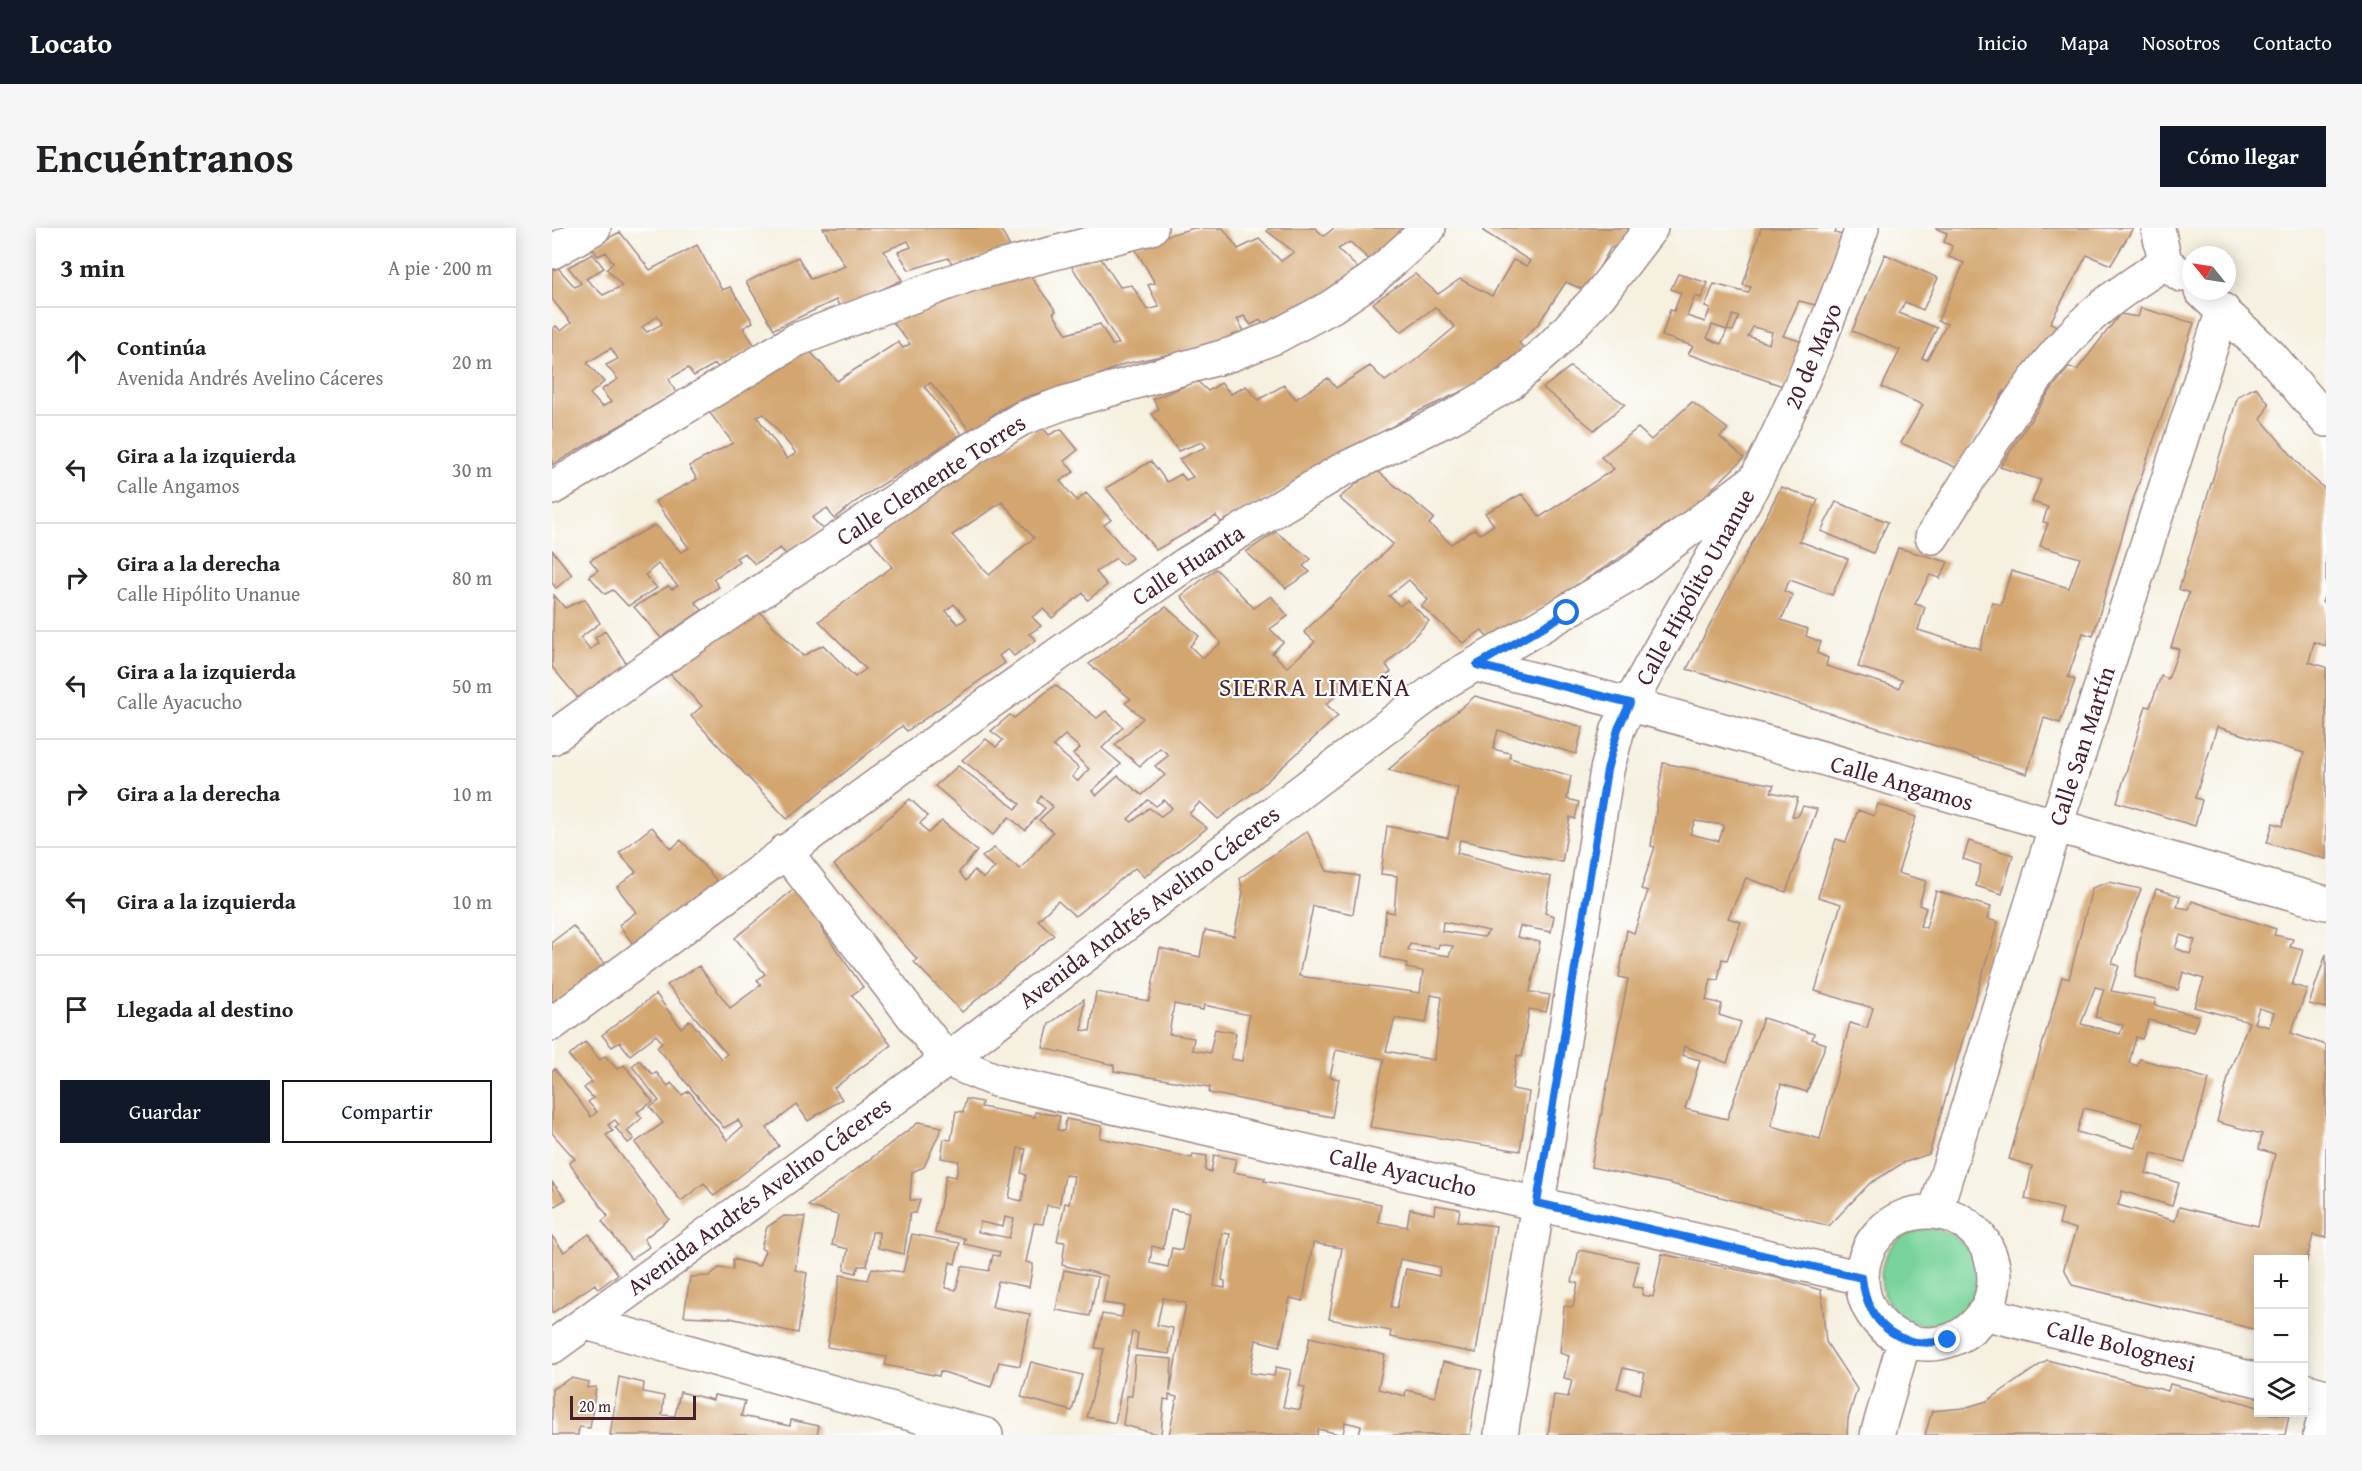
<!DOCTYPE html>
<html lang="es">
<head>
<meta charset="utf-8">
<style>
	:root { --surface:#fff; --page:#f6f6f6; --text:#202124; --muted:#757577; --line:#e0e0e0; --accent:#111827 }
	body { margin:0; font-family:"Gentium Book Plus",serif; background:var(--page); color:var(--text) }
	.controls { position:absolute; right:18px; bottom:18px; display:grid; overflow:hidden; border-radius:0px; box-shadow:0 3px 15px #0003 }
	.controls button { width:54px; height:54px; display:grid; place-items:center; padding:0; border:0; border-bottom:2px solid var(--line); background:var(--surface); color:var(--text); font:30px sans-serif }
	.compass { position:absolute; left:1630px; top:18px; width:54px; height:54px; border-radius:50%; background:var(--surface); box-shadow:0 3px 15px #0003; rotate:300deg }
	.scale { position:absolute; left:18px; bottom:15px; width:126px; box-sizing:border-box; padding-left:6px; border:3px solid #4a1f2b; border-top:0; font-size:16px; line-height:21px; white-space:nowrap; color:#4a1f2b; -webkit-text-stroke:4px #fff; paint-order:stroke }
	.stop { position:absolute; width:18px; height:18px; margin:-14px; border:4px solid #1a73e8; border-radius:50%; background:#fff }
	.stop.end { background:#1a73e8; border-color:#fff; box-shadow:0 2px 6px #0008 }
	.list { margin:0; padding:0; list-style:none }
	h2 { display:flex; justify-content:space-between; align-items:center; height:78px; margin:0; padding:0 24px; font-size:26px }
	h2 small { font-size:20px; font-weight:400; color:var(--muted) }
	.list li { display:grid; grid-template-columns:39px 1fr auto; gap:18px; align-items:center; box-sizing:border-box; height:108px; padding:0 24px; border-top:2px solid var(--line) }
	.list b { display:block; font-size:22px; white-space:nowrap }
	.list p { margin:0; font-size:20px; white-space:nowrap; color:var(--muted) }
	.list em { font-size:20px; font-style:normal; color:var(--muted) }
	.actions { display:flex; gap:12px; padding:18px 24px }
	.actions a { flex:1; padding:14px 0; border:2px solid var(--accent); border-radius:0px; text-align:center; font-size:21px; color:var(--accent) }
	.actions .main { background:var(--accent); color:#fff }
	.icon { flex:none; width:33px; height:33px; fill:none; stroke:currentColor; stroke-width:2; stroke-linecap:round; stroke-linejoin:round }
	.map { position:relative; flex:none; width:1774px; height:1207px; overflow:hidden; border-radius:0px }
	header { display:flex; align-items:center; gap:36px; box-sizing:border-box; height:84px; padding:0 30px; background:var(--accent); color:#fff }
	header strong { font-size:28px }
	nav { display:flex; gap:33px; margin-inline-start:auto; font-size:21px }
	.intro { display:flex; align-items:center; justify-content:space-between; box-sizing:border-box; height:144px; padding:0 36px }
	h1 { margin:0; font-size:42px }
	.button { padding:15px 27px; border-radius:0px; background:var(--accent); color:#fff; font-size:21px; font-weight:700 }
	main { display:flex; gap:36px; padding:0 36px }
	aside { flex:1; background:var(--surface); border-radius:0px; box-shadow:0 3px 15px #0003 }
	.map>svg:first-child { display:block }
	.green { fill:#79d49b; stroke:#627a63; stroke-width:1.5 }
	.building { fill:#d3a66f; fill-rule:evenodd }
	.lines { fill:none; stroke-linecap:round; stroke-linejoin:round }
	.minor-casing { stroke:#a08886; stroke-width:36 }
	.minor { stroke:#fff; stroke-width:33 }
	.route { stroke:#1a73e8; stroke-width:8 }
	.labels { text-anchor:middle; stroke-width:4.5; stroke-linejoin:round; paint-order:stroke }
	.street-label { font-size:24px; fill:#4a1f2b; stroke:#fff }
	.neighbourhood-label { font-size:26px; letter-spacing:1.5px; fill:#4a1f2b; stroke:#fff }
</style>
</head>
<body>
<header>
<strong>Locato</strong>
<nav><a>Inicio</a><a>Mapa</a><a>Nosotros</a><a>Contacto</a></nav>
</header>
<div class="intro"><h1>Encuéntranos</h1><a class="button">Cómo llegar</a></div>
<main>
<aside>
<h2>3 min<small>A pie · 200 m</small></h2>
<ul class="list">
<li><svg class="icon" aria-label="ahead" viewBox="0 0 24 24"><path d="M12 20V5M6 11l6-6 6 6"/></svg><div><b>Continúa</b><p>Avenida Andrés Avelino Cáceres</p></div><em>20 m</em></li>
<li><svg class="icon" aria-label="left" viewBox="0 0 24 24"><path d="M17 20v-9H6M10 6l-5 5 5 5"/></svg><div><b>Gira a la izquierda</b><p>Calle Angamos</p></div><em>30 m</em></li>
<li><svg class="icon" aria-label="right" viewBox="0 0 24 24"><path d="M7 20v-9h11M14 6l5 5-5 5"/></svg><div><b>Gira a la derecha</b><p>Calle Hipólito Unanue</p></div><em>80 m</em></li>
<li><svg class="icon" aria-label="left" viewBox="0 0 24 24"><path d="M17 20v-9H6M10 6l-5 5 5 5"/></svg><div><b>Gira a la izquierda</b><p>Calle Ayacucho</p></div><em>50 m</em></li>
<li><svg class="icon" aria-label="right" viewBox="0 0 24 24"><path d="M7 20v-9h11M14 6l5 5-5 5"/></svg><div><b>Gira a la derecha</b></div><em>10 m</em></li>
<li><svg class="icon" aria-label="left" viewBox="0 0 24 24"><path d="M17 20v-9H6M10 6l-5 5 5 5"/></svg><div><b>Gira a la izquierda</b></div><em>10 m</em></li>
<li><svg class="icon" aria-label="arrive" viewBox="0 0 24 24"><path d="M6 21V4h12l-3 4 3 4H6"/></svg><div><b>Llegada al destino</b></div></li>
</ul>
<div class="actions"><a class="main">Guardar</a><a>Compartir</a></div>
</aside>
<div class="map">
<svg width="1774" height="1207" viewBox="0 0 1774 1207">
	<rect width="100%" height="100%" fill="#fff"/>
	<filter id="ink" filterUnits="userSpaceOnUse"><feTurbulence type="fractalNoise" baseFrequency=".0167" numOctaves="2"/><feDisplacementMap in="SourceGraphic" scale="12" xChannelSelector="R" yChannelSelector="G"/><feConvolveMatrix kernelMatrix="1 2 1 2 8 2 1 2 1" color-interpolation-filters="sRGB"/></filter>
	<filter id="wash" filterUnits="userSpaceOnUse"><feTurbulence type="fractalNoise" baseFrequency=".008" numOctaves="4" result="noise"/><feDisplacementMap in="SourceGraphic" scale="24" xChannelSelector="R" yChannelSelector="G"/><feGaussianBlur stdDeviation="1.35" result="paint"/><feColorMatrix in="noise" values="0 0 0 0 0 0 0 0 0 0 0 0 0 0 0 0 0 1.4 0 .05"/><feComposite in="paint" operator="in"/></filter>
	<g filter="url(#wash)">
		<rect width="100%" height="100%" fill="#f5f0e0"/>
		<!-- green -->
		<path class="green" d="M1329 1049a48 48 0 1 1 96 0a48 48 0 1 1-96 0Z"/>
		<g id="blocks">
			<!-- building -->
			<path class="building" d="M271 0H448L459 21 402 38 396 30 357 42 346 24 359 19 356 13 332 23 350 52 289 81 284 72 222 101 194 54 246 29 259 51 293 38Z
				M642 0H671L686 21 707 11 729 33 742 24 715 3 717 0H763L772 8 782 0H864L824 38 798 14 786 21 814 48 715 101 708 92 699 97 692 88 685 91 694 106 656 118 572 136 526 156 476 168 447 182 419 204 379 155 372 158 409 206 303 274 282 291 275 280 260 290 271 301 234 326 228 320 203 336 192 325 184 330 188 334 161 351 167 359 143 374 150 382 109 410 82 379 116 358 120 361 126 358 106 336 93 347 105 360 76 378 61 362 53 366 37 348 46 342 38 332 103 297 129 324 137 320 103 273 145 251 137 238 181 215 154 180 256 121 285 153 346 114 351 120 358 116 339 92 380 74 476 45 504 83 501 85 515 106 548 96 560 117 567 116 519 37 548 29 568 59 580 57 595 82 607 79 596 57 603 55 581 17ZM212 186 244 225 235 231 205 189Z
				M933 0H1081L1068 23 1059 19 1034 63 1014 54 987 95 967 115 972 120 930 154 863 185 717 271 669 294 664 288 604 322 554 260 599 233 615 254 629 246 634 252 641 249 627 231 654 219 650 214 626 223 600 186 607 181 601 171 645 153 656 163 669 155 679 166 694 158 706 172 732 157 744 171 776 150 784 160 818 138 833 153 860 135 903 99 883 79 849 104 821 75 863 46 886 66 908 51 940 68 961 32 975 38 978 33 931 3Z
				M1209 0H1285L1283 5 1294 8 1271 79 1247 73 1231 108 1252 114 1234 159 1136 126 1141 118 1110 108 1118 82 1122 83 1129 65 1119 61 1126 46 1156 55 1149 70 1143 68 1135 88 1153 94 1158 81 1153 79 1162 56 1196 65 1199 59 1191 57ZM1181 87 1187 89 1181 103 1175 102 1169 116 1155 110 1160 97 1175 102ZM1201 99 1220 104 1217 116 1196 108Z
				M1383 0H1581L1559 37 1535 27 1498 95 1512 101 1460 166 1452 163 1405 240 1349 215 1371 177 1330 159 1348 122 1300 103 1333 26 1386 50 1371 82 1353 74 1347 85 1385 100 1370 130 1375 132 1395 96 1386 93 1412 35 1397 29 1400 18 1392 14 1395 5Z
				M68 4 98 42 145 17 170 62 178 59 201 94 191 100 204 119 167 140 163 136 142 148 136 140 117 151 124 165 0 237V101L4 98 9 103 19 95 0 71V43L6 40 23 59 29 55 16 39 41 26 52 40 34 51 51 67 70 58 55 41 61 35 54 24 46 28 39 19ZM106 88 110 96 95 104 90 99ZM59 120 66 131 54 137 66 151 49 162 59 174 50 179 38 166 52 154 35 135Z
				M1589 80 1642 95 1578 281 1541 408 1531 405 1516 449 1523 452 1508 495 1492 490 1475 546 1135 441 1229 259 1266 272 1247 313 1296 331 1280 367 1238 352 1232 363 1241 367 1229 392 1256 401 1254 408 1269 414 1265 425 1276 430 1274 438 1347 460 1350 452 1306 439 1329 366 1346 320 1396 334 1388 350 1378 347 1363 376 1373 379 1366 402 1428 421 1440 374 1449 377 1459 343 1517 360 1528 330 1488 318 1496 295 1491 294 1496 279 1480 274 1489 252 1448 239 1495 167 1517 139 1525 142 1568 86 1586 89Z
				M1018 139 1073 176 1042 202 991 160Z
				M1704 159 1717 176 1709 191 1752 242 1774 262V364L1770 374 1774 378V418L1762 414 1757 434 1774 439V631L1715 615 1721 595 1730 598 1752 525 1665 499 1643 570 1650 572 1643 598 1565 574 1594 478 1598 479 1609 448 1616 451 1627 421 1619 419 1637 365 1627 361 1686 168Z
				M1140 174 1176 201 1168 209 1192 230 1156 265 1161 270 1122 302 1116 295 1063 333 937 412 930 402 911 415 869 378 876 372 857 352 837 368 848 378 855 372 877 393 834 437 839 444 812 464 802 453 774 476 786 488 705 562 666 591 648 574 637 586 655 600 592 649 583 640 523 688 506 673 486 692 502 707 410 784 362 734 365 731 282 637 358 571 376 588 368 595 376 605 390 593 425 623 407 644 414 653 422 642 431 650 443 640 430 629 442 620 468 641 501 604 487 592 501 579 489 568 485 574 493 580 473 602 457 589 441 607 383 558 406 538 464 581 468 576 410 532 434 511 444 519 451 512 439 503 458 487 462 490 503 457 545 490 554 483 571 499 550 520 569 536 540 563 545 567 566 548 590 567 613 547 603 538 617 527 608 520 588 538 563 517 591 490 573 475 579 471 537 436 614 379 647 408 638 418 650 430 669 415 629 368 664 341 702 380 719 368 736 388 718 401 731 414 720 425 735 439 763 414 752 404 841 316 787 270 823 241 882 290 877 296 899 316 923 301 928 306 942 297 933 285 970 266 988 289 1062 241 1049 229 1086 200 1099 212ZM513 507 528 520 521 526 537 541 526 553 520 549 527 540 501 518ZM596 572 604 578 612 572 620 580 609 588 597 580 580 594 576 591Z
				M489 198 497 207 509 201 526 222 512 233 522 244 508 253 525 273 534 265 559 292 552 297 580 330 570 337 564 330 544 344 555 357 536 372 531 365 500 390 491 381 480 389 489 398 477 406 484 412 462 428 456 421 447 428 453 435 355 503 350 498 235 591 139 488 150 478 114 442 204 380 251 428 271 417 303 449 314 441 267 393 340 339 314 306 366 268ZM450 274 482 310 437 347 400 307ZM402 376 415 390 406 396 394 383Z
				M1284 274 1336 294 1321 325 1269 303Z
				M724 304 759 331 751 338 758 344 734 360 694 324Z
				M0 322 20 347 4 360 0 355Z
				M2 367 13 380 33 371 48 395 28 410 38 422 46 415 43 410 53 403 78 441 31 476 0 439Z
				M923 468 1031 499 1024 526 946 502 941 521 958 525V530L1019 548 1015 571 1027 574 1023 591 1018 589 1010 634 908 612 905 625 999 649 993 685 1002 688 999 704 968 698 965 709 988 714 978 764 998 767 994 784 977 781 970 829 965 827 960 861 977 864 968 923 818 899 832 831 784 822 778 849 787 851 780 889 657 865 658 859 562 843V837L491 820 497 796 532 771 530 802 538 803 544 764 597 773 608 720 648 729 653 702 682 708 691 665 688 650 755 603 775 643 807 648 801 686 761 678 747 748 868 765 871 743 854 740 855 735 829 729 834 683 842 685 845 648 829 646 835 598 896 610 906 560 836 542ZM891 694 928 701 937 703 932 709 890 703ZM858 716 886 720 887 716 901 718 897 728 856 722ZM879 767 890 769 882 832 834 823 843 790 874 795ZM622 776 651 782 652 777 697 787 690 833 679 831 684 805 663 801 658 825 640 822 642 810 617 806Z
				M1111 535 1222 557 1219 564 1246 570 1240 588H1246L1251 578 1265 581 1234 664 1194 650 1176 690 1189 694 1175 732 1170 731 1166 752 1159 751 1154 772 1170 776 1167 787 1189 794 1175 835 1132 818 1130 827 1148 832 1133 881 1175 891 1211 790 1262 806 1260 811 1274 816 1255 864 1229 856 1219 898 1268 911 1298 795 1315 800 1321 780 1263 763 1289 676 1266 669 1284 611 1294 614 1306 582 1322 588 1326 576 1364 589 1346 645 1374 653 1367 677 1374 680 1368 698 1374 700 1384 663 1439 679 1435 691 1446 694 1377 926 1351 935 1317 956 1277 998 1116 955 1039 939 1076 751 1067 749 1075 702 1082 705 1096 663 1089 661 1103 619 1099 618ZM1143 593 1172 597 1167 613 1138 606Z
				M100 599 119 621 129 612 165 653 84 720 67 697 84 684 65 659 84 644 67 625Z
				M1417 613 1461 627 1450 666 1424 658 1429 637 1411 631Z
				M1557 654 1589 661 1560 735 1567 738 1559 763 1604 771 1602 777 1647 788 1641 804 1597 792 1590 811 1584 809 1577 835 1585 838 1588 831 1657 851 1633 934 1600 925 1594 945 1627 955 1620 978 1570 963 1566 977 1623 993 1627 979 1706 998 1723 926 1707 921 1710 906 1665 894 1678 842 1697 794 1642 779 1652 751 1631 744 1626 762 1583 749 1590 701 1604 661 1628 668 1625 679 1637 681 1640 673 1724 701 1722 707 1741 711 1738 719 1751 722 1740 757 1755 761 1739 805 1774 817V1010L1761 1007 1752 1043V1032H1706V1102L1520 1057 1512 1040 1524 1001 1507 996 1511 981 1473 971 1480 938 1457 931 1510 749 1517 751 1540 660ZM1628 707 1643 712 1638 726 1623 720ZM1543 759 1552 761 1543 789 1571 797 1568 806 1529 796ZM1707 780 1722 785 1717 799 1702 795ZM1532 880 1591 895 1583 920 1525 904Z
				M242 661 273 697 269 700 311 759 300 767 339 817 282 860 290 871 256 893 245 877 215 900 227 918 162 968 152 955 129 973 83 915 111 895 98 879 107 873 80 838 87 832 101 847 104 844 116 858 119 855 130 867 137 863 175 912 190 899 186 892 172 900 105 819 110 814 104 807 78 827 68 814 60 819 50 807 104 766 129 800 138 792 169 831 175 826 115 757 147 738 178 780 209 757 205 752 213 746 183 710Z
				M21 698 53 737 0 778V714Z
				M1774 726V780L1757 776Z
				M33 814 48 832 53 828 65 841 72 837 101 874 85 884 90 890 75 903 82 911 76 915 63 899 67 897 63 892 56 897 61 903 54 907 117 991 92 1011 97 1019 79 1031 50 993 56 988 17 935 23 931 0 905V843L3 841 39 889 45 884 36 874 41 870 32 860 40 854 17 828Z
				M414 871 430 874 429 879 472 887 483 889V884L508 888 505 902 512 903 514 891 550 898 548 910 640 930 641 926 655 928 653 943 659 944 662 927 684 931 681 944 713 950 712 953 829 976 826 994 855 999 858 981 882 986 883 977 908 981 906 993 944 998 924 1125 838 1109 839 1103 777 1091 790 1020 761 1015 751 1073 738 1070 728 1118 704 1112 698 1145 722 1148 724 1139 739 1142 731 1179 748 1182 753 1159 747 1158 758 1109 833 1127 826 1161 853 1168 854 1162 883 1169 891 1134 930 1142 922 1176 918 1207H807L809 1198 793 1194 791 1207 766 1201 765 1207H617L625 1169 617 1167V1172L612 1171 609 1207 571 1197 575 1168H580L583 1128 620 1131 618 1164 634 1075 611 1070 605 1097 621 1100 617 1126 584 1121 586 1105 580 1104 563 1195 535 1189 552 1121 543 1120 550 1086 570 1089 572 1078 551 1075 556 1048 510 1037 513 1014 505 1013 513 975 517 976 522 948 513 947 507 979 495 977 491 996 482 995 474 1034 481 1036 477 1059 446 1053 440 1079 478 1086 468 1138 447 1134 439 1159 388 1143 387 1148 333 1137 335 1129 275 1119 288 1047 316 1052 320 1040 351 1044 360 1006 408 1015 403 1036 398 1034 393 1060 404 1062 410 1038 437 1043 441 1027 447 1028 448 1024 412 1016 413 1010 383 1005 394 947 404 949 407 933 389 930 392 911 399 912 404 883 411 884ZM466 920 474 921 469 945 474 947 470 973 457 970ZM619 981 637 985 630 1022 620 1020 616 1039 598 1035 600 1018 611 1021ZM453 989 462 991 457 1010 426 1004 428 994 451 999ZM670 1005 678 1006 670 1052 673 1053V1060L662 1058ZM848 1031 888 1039 887 1048 854 1041 845 1080 839 1079Z
				M367 894 390 899 372 939 360 944 358 972H368L364 985H358L352 1026 326 1020 327 1004H320L315 1038H307L304 1045 292 1042 296 1021 280 1017 286 987 256 978Z
				M0 954 14 971 0 980Z
				M232 988 253 989 243 1042 255 1045 246 1105 178 1090 132 1088 138 1049 157 1048 167 1040 181 1042V1031L207 1038 213 1023 209 1020 215 999Z
				M37 1006 66 1046 46 1061 43 1056 0 1085V1008L12 1024Z
				M1027 1022 1087 1034 1081 1059 1091 1060 1090 1067 1101 1069 1110 1026 1226 1050 1269 1062 1274 1114 1305 1161 1296 1191 1295 1207H996L1002 1167 1016 1169 1020 1152 1012 1150 1017 1128 1008 1125 1012 1078 1021 1079 1026 1055 1020 1054ZM1071 1140 1093 1145 1088 1166 1065 1160Z
				M512 1042 546 1049 538 1088 504 1082Z
				M1495 1132 1616 1163 1618 1156 1693 1175 1706 1179 1707 1185 1737 1187 1733 1207H1373L1380 1183 1412 1180 1435 1173Z
				M479 1134 530 1147 520 1183 469 1169Z
				M67 1149 92 1155 91 1164 112 1168 110 1187 123 1188 128 1164 161 1172 162 1167 193 1173 189 1188 238 1198 239 1192 267 1198 265 1207H58Z
				M19 1150 37 1154 35 1160 44 1159 38 1200 27 1199 26 1207H0V1161Z"/>
		</g>
	</g>
	<g filter="url(#ink)">
		<use href="#blocks" fill-opacity="0" stroke="#a08886" stroke-width="1.5"/>
		<g class="lines">
			<defs>
				<path id="minor" d="M1606 0 1613 34 1629 47
					M0 24 42 0
					M1649 63 1718 127 1774 192
					M0 260 244 112 417 47 599 0
					M1380 309C1424 242 1473 153 1530 97 1554 72 1585 54 1613 34
					M925 437C1210 508 1491 596 1774 675
					M0 510 86 447 418 222 469 191 512 175 680 126 723 109 779 79 819 52 877 0
					M233 623 395 832 443 852 1310 1050
					M0 796 430 480 634 336 788 243 900 189 957 156 1000 118 1047 68 1099 0
					M1383 984 1503 600 1671 82
					M1310 1050a66 66 0 1 1 132 0a66 66 0 1 1-132 0Z
					M1431 1085 1706 1152
					M34 1095 434 1207
					M0 1119 395 832 895 453 1078 346 1203 252
					M1752 1162 1774 1168
					M949 1207 1055 542 1066 501C1107 415 1160 335 1204 251 1246 169 1280 86 1310 0
					M1325 1207 1353 1111
					M1768 1207 1774 1180"/>
			</defs>
			<!-- minor casing -->
			<use href="#minor" class="minor-casing"/>
			<!-- minor -->
			<use href="#minor" class="minor"/>
		</g>
	</g>
	<g class="lines" filter="url(#ink)">
		<!-- route -->
		<path class="route" d="M1015 385 925 437 1078 475 1066 501 1055 542 985 975 1310 1050C1316 1098 1349 1123 1396 1112"/>
	</g>
	<g class="labels">
		<!-- street labels -->
		<g class="street-label">
			<text transform="translate(1261 128) rotate(-67)" y="8">20 de Mayo</text>
			<text transform="translate(379 252) rotate(-33)" y="8">Calle Clemente Torres</text>
			<text transform="translate(636 337) rotate(-33)" y="8">Calle Huanta</text>
			<text transform="translate(1143 359) rotate(-61)" y="8">Calle Hipólito Unanue</text>
			<text transform="translate(1530 518) rotate(-72)" y="8">Calle San Martín</text>
			<text transform="translate(1350 555) rotate(16)" y="8">Calle Angamos</text>
			<text transform="translate(597 679) rotate(-37)" y="8">Avenida Andrés Avelino Cáceres</text>
			<text transform="translate(851 944) rotate(13)" y="8">Calle Ayacucho</text>
			<text transform="translate(207 968) rotate(-36)" y="8">Avenida Andrés Avelino Cáceres</text>
			<text transform="translate(1569 1118) rotate(14)" y="8">Calle Bolognesi</text>
		</g>
		<!-- neighbourhood labels -->
		<g class="neighbourhood-label">
			<text x="763" y="468">SIERRA LIMEÑA</text>
		</g>
	</g>
</svg>
<div class="controls">
<button>+</button>
<button>−</button>
<button><svg class="icon" aria-label="layers" viewBox="0 0 24 24"><path d="M12 4l9 5-9 5-9-5zM3 14l9 5 9-5"/></svg></button>
</div>
<svg class="compass" viewBox="-18 -18 36 36"><path d="M0-13l5 13h-10z" fill="#e53935"/><path d="M0 13l5-13h-10z" fill="#757577"/></svg>
<div class="scale">20 m</div>
<div class="stop" style="left:1015px;top:385px"></div>
<div class="stop end" style="left:1396px;top:1112px"></div>
</div>
</main>
</body>
</html>
